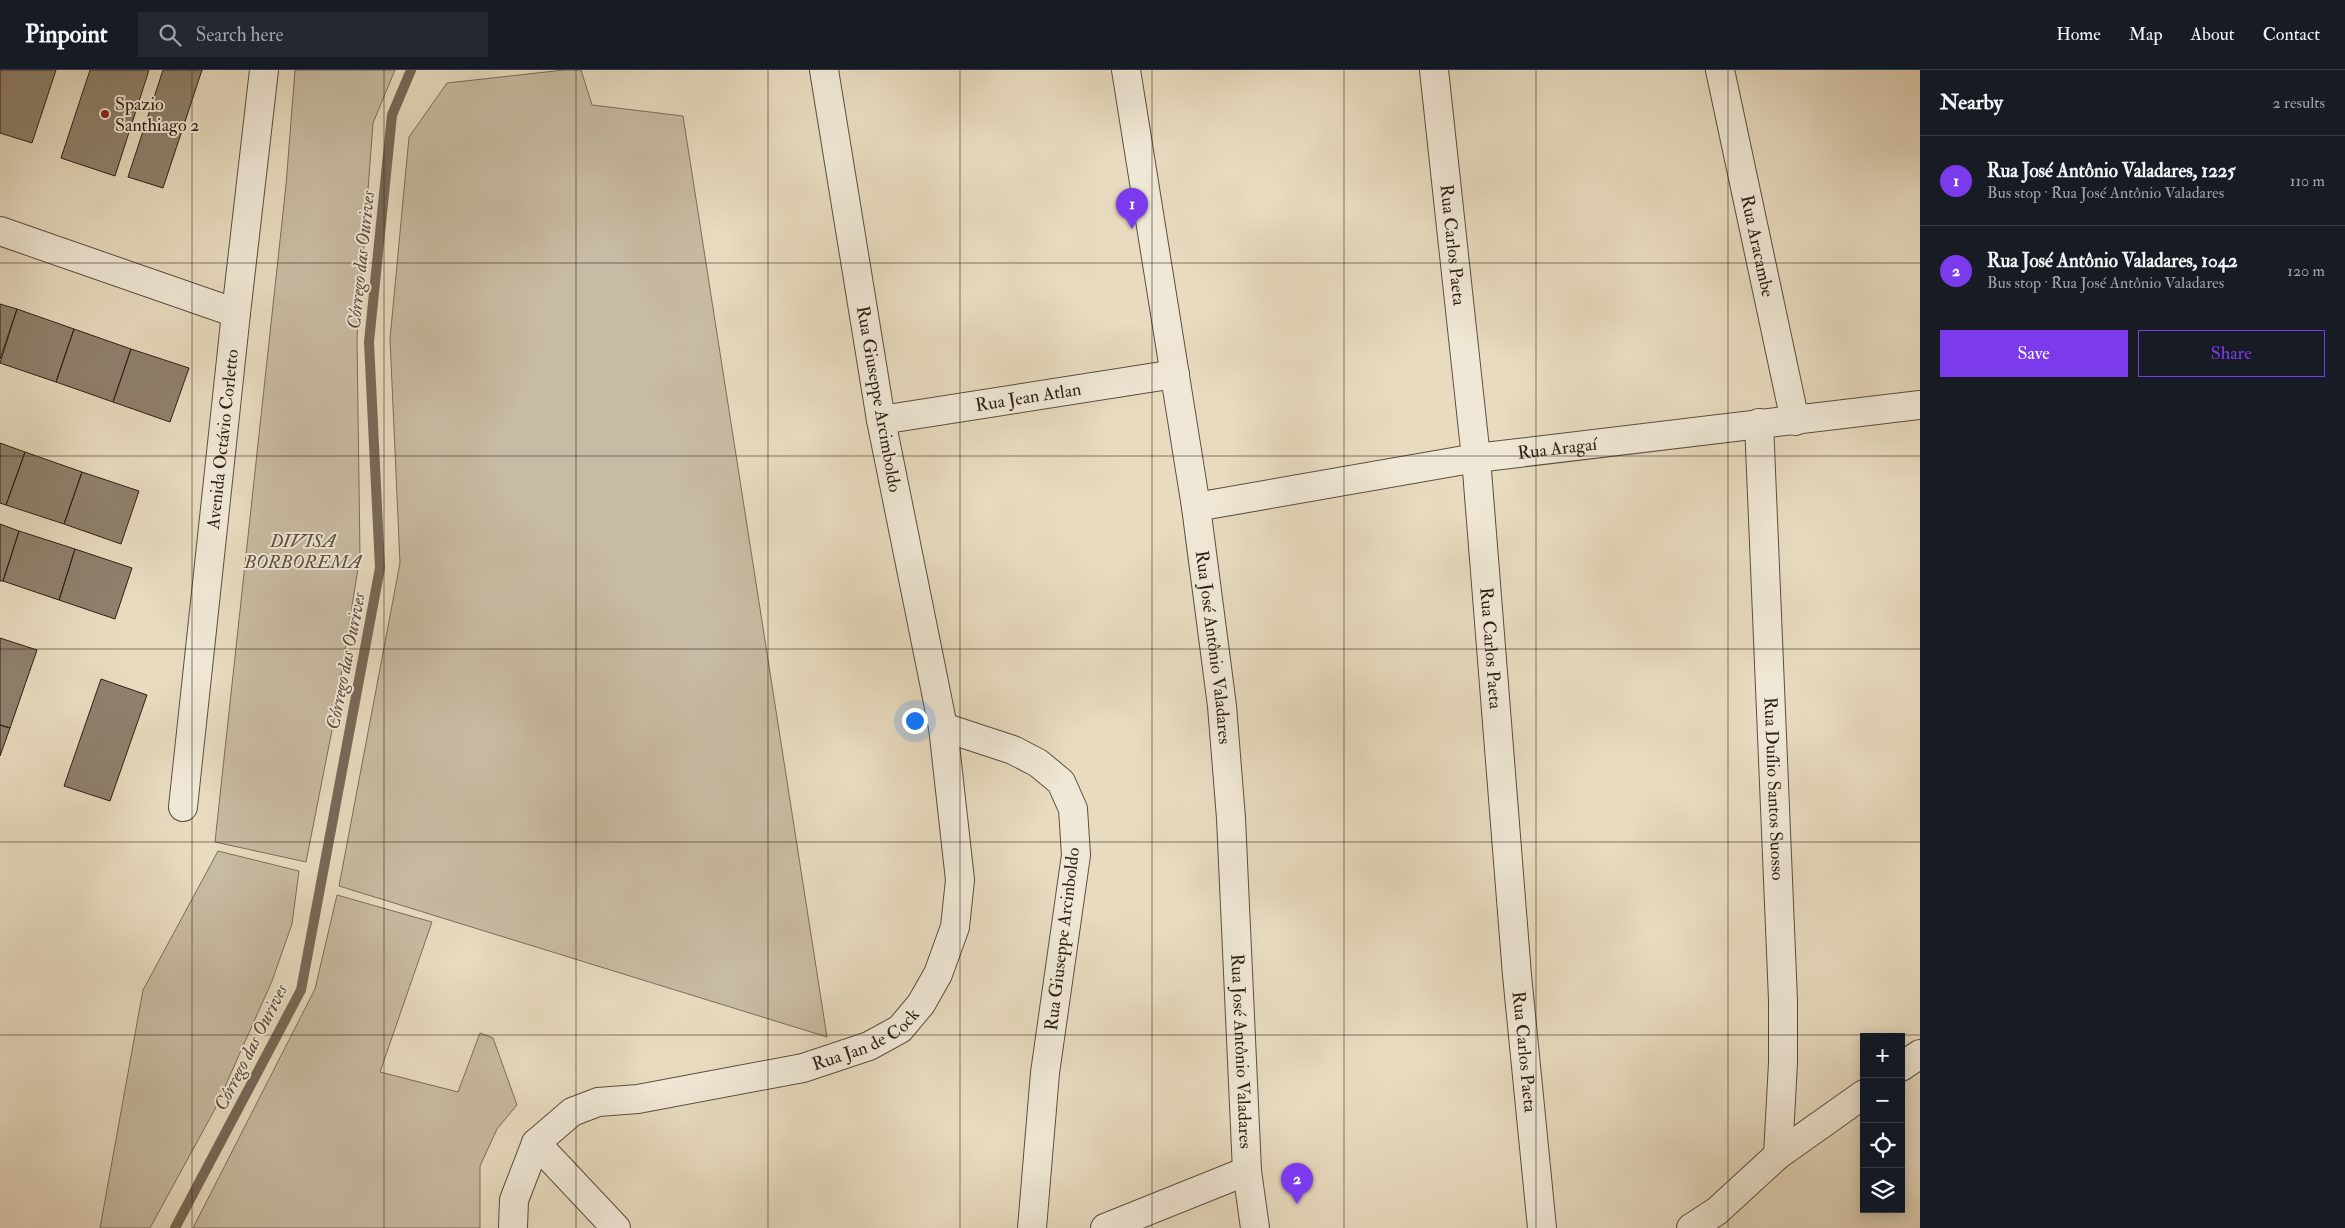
<!DOCTYPE html>
<html lang="en">
<head>
<meta charset="utf-8">
<style>
	:root { --surface:#171b24; --page:#242831; --text:#f1f3f6; --muted:#9ea1a6; --line:#363941; --accent:#7c3aed }
	body { margin:0; font-family:"IM FELL Double Pica",serif; background:var(--page); color:var(--text) }
	.controls { position:absolute; right:15px; bottom:15px; display:grid; overflow:hidden; border-radius:0px; box-shadow:0 2px 12px #0003 }
	.controls button { width:45px; height:45px; display:grid; place-items:center; padding:0; border:0; border-bottom:1px solid var(--line); background:var(--surface); color:var(--text); font:25px sans-serif }
	.you { position:absolute; left:914px; top:650px; width:18px; height:18px; margin:-12px; border:4px solid #fff; border-radius:50%; background:#1a73e8; box-shadow:0 0 0 8px #1a73e833 }
	.badge { display:grid; place-items:center; width:32px; height:32px; border-radius:50%; background:var(--accent); color:#fff; font-size:16px; font-weight:700 }
	.pin { position:absolute; translate:-50% -41px; filter:drop-shadow(0 1px 2px #0008) }
	.pin::after { content:''; position:absolute; top:26px; width:18px; height:15px; background:inherit; clip-path:polygon(0 0,100% 0,50% 100%) }
	.list { margin:0; padding:0; list-style:none }
	h2 { display:flex; justify-content:space-between; align-items:center; height:65px; margin:0; padding:0 20px; font-size:21px }
	h2 small { font-size:16px; font-weight:400; color:var(--muted) }
	.list li { display:grid; grid-template-columns:32px 1fr auto; gap:15px; align-items:center; box-sizing:border-box; height:90px; padding:0 20px; border-top:1px solid var(--line) }
	.list b { display:block; font-size:19px; white-space:nowrap }
	.list p { margin:0; font-size:16px; white-space:nowrap; color:var(--muted) }
	.list em { font-size:16px; font-style:normal; color:var(--muted) }
	.actions { display:flex; gap:10px; padding:15px 20px }
	.actions a { flex:1; padding:11px 0; border:1px solid var(--accent); border-radius:0px; text-align:center; font-size:18px; color:var(--accent) }
	.actions .main { background:var(--accent); color:#fff }
	.icon { flex:none; width:28px; height:28px; fill:none; stroke:currentColor; stroke-width:2; stroke-linecap:round; stroke-linejoin:round }
	.map { position:relative; flex:none; width:1920px; height:1158px; overflow:hidden }
	header { display:flex; align-items:center; gap:30px; box-sizing:border-box; height:70px; padding:0 25px; background:var(--surface); border-bottom:1px solid var(--line) }
	header strong { font-size:24px }
	nav { display:flex; gap:28px; margin-inline-start:auto; font-size:18px }
	.search { width:350px; height:45px; background:var(--page); display:flex; align-items:center; gap:12px; box-sizing:border-box; padding:0 18px; border-radius:0px; color:var(--muted); font-size:19px }
	main { display:flex }
	aside { flex:1; background:var(--surface) }
	.map>svg:first-child { display:block }
	.green { fill:#c8bba3; stroke:#7b6d5c }
	.lines { fill:none; stroke-linecap:round; stroke-linejoin:round }
	.stream { stroke:#786958; stroke-width:10 }
	.building { fill:#8f816d; stroke:#2e1f14 }
	.minor-casing { stroke:#5c4e3f; stroke-width:30 }
	.tertiary-casing { stroke:#5c4e3f; stroke-width:30 }
	.minor { stroke:#f0e8d6; stroke-width:28 }
	.tertiary { stroke:#f0e8d6; stroke-width:28 }
	.grid { fill:none; stroke:#2e1f14; stroke-width:1; stroke-opacity:0.55 }
	.poi-dot { fill:#8f2418; stroke:#f0e8d6; stroke-width:2 }
	.labels { text-anchor:middle; stroke-width:4; stroke-linejoin:round; paint-order:stroke }
	.poi-label { font-size:18px; fill:#2e1f14; stroke:#f0e8d6; text-anchor:start }
	.street-label { font-size:18px; fill:#2e1f14; stroke:#f0e8d6 }
	.park-label { font-size:18px; font-style:italic; fill:#5c4e3f; stroke:#f0e8d6 }
	.water-label { font-size:19px; font-style:italic; fill:#594a3c; stroke:#f0e8d6 }
</style>
</head>
<body>
<header>
<strong>Pinpoint</strong>
<div class="search"><svg class="icon" aria-label="search" viewBox="0 0 24 24"><circle cx="10" cy="10" r="6"/><path d="M15 15l6 6"/></svg>Search here</div>
<nav><a>Home</a><a>Map</a><a>About</a><a>Contact</a></nav>
</header>
<main>
<div class="map">
<svg width="1920" height="1158" viewBox="0 0 1920 1158">
	<rect width="100%" height="100%" fill="#e8dbc0"/>
	<filter id="stains"><feTurbulence type="fractalNoise" baseFrequency=".004" numOctaves="4"/><feColorMatrix values="0 0 0 0 .2 0 0 0 0 .09 0 0 0 0 .02 0 0 0 .5 -.17"/></filter>
	<radialGradient id="worn" r=".72"><stop offset=".6" stop-color="#630" stop-opacity="0"/><stop offset="1" stop-color="#630" stop-opacity=".3"/></radialGradient>
	<!-- green -->
	<path class="green" d="M295 0H395L373 53 357 268 360 486 334 650 306 792 215 772 286 115Z
		M564 0H581L592 35 683 46 827 967 339 816 400 493 390 269 409 67 447 13Z
		M218 781 299 801 292 854 272 911 215 1039 150 1158H100L143 920Z
		M337 825 432 852 380 1002 458 1022 480 963 493 968 517 1035 497 1059 480 1096V1158H193L315 919Z"/>
	<g class="lines">
		<!-- stream -->
		<path class="stream" d="M175 1158 301 920 380 498 369 272 392 45 411 0"/>
	</g>
	<!-- building -->
	<path class="building" d="M0 0H56L32 73 0 63Z
		M90 0H149L115 106 61 88Z
		M163 0H202L163 118 128 107Z
		M0 234 17 239 0 289Z
		M17 239 74 259 56 312 0 293Z
		M74 259 131 279 113 332 56 312Z
		M131 279 189 298 170 352 113 332Z
		M0 373 25 382 6 435 0 433Z
		M25 382 82 402 64 454 6 435Z
		M82 402 139 421 121 474 64 454Z
		M0 454 19 461 3 511H0Z
		M19 461 75 479 59 530 3 511Z
		M75 479 132 498 115 549 59 530Z
		M0 568 37 580 10 658 0 655Z
		M101 609 147 625 110 731 64 716Z
		M0 655 10 658 0 686Z"/>
	<g class="lines">
		<defs>
			<g id="minor">
				<path id="s1" d="M1126 0 1196 437 1222 636 1231 748 1247 1101 1255 1158"/>
				<path id="s2" d="M1434 0 1476 388 1517 905 1542 1158"/>
				<path id="s3" d="M1720 0 1795 351"/>
				<path id="s4" d="M881 350 1175 304"/>
				<path id="s5" d="M1759 353 1783 930V993L1778 1085"/>
				<path id="s6" d="M1196 437 1476 388 1920 335"/>
				<path d="M943 657 1013 680 1038 693 1061 712 1073 739 1076 785 1045 1003 1032 1158"/>
				<path id="s7" d="M183 737 236 243"/>
				<path d="M1901 997 1920 984"/>
				<path d="M536 1073 616 1158"/>
				<path id="s8" d="M513 1158 514 1130 536 1073 572 1042 598 1032 638 1029 803 998 869 976 900 959 921 934 938 904 955 857 960 810 943 657 881 350 824 0"/>
				<path d="M1105 1158 1247 1101"/>
				<path d="M1691 1158 1717 1141 1778 1085 1864 1024"/>
			</g>
			<path id="tertiary" d="M0 161 236 243 264 0"/>
		</defs>
		<!-- minor casing -->
		<use href="#minor" class="minor-casing"/>
		<!-- tertiary casing -->
		<use href="#tertiary" class="tertiary-casing"/>
		<!-- minor -->
		<use href="#minor" class="minor"/>
		<!-- tertiary -->
		<use href="#tertiary" class="tertiary"/>
	</g>
	<!-- grid -->
	<path class="grid" d="M192 0V1158M384 0V1158M576 0V1158M768 0V1158M960 0V1158M1152 0V1158M1344 0V1158M1536 0V1158M1728 0V1158M0 193H1920M0 386H1920M0 579H1920M0 772H1920M0 965H1920"/>
	<!-- markers -->
	<circle class="poi-dot" cx="105" cy="44" r="5"/>
	<g class="labels">
		<!-- poi labels -->
		<g class="poi-label">
			<text x="115" y="40">Spazio<tspan x="115" dy="21">Santhiago 2</tspan></text>
		</g>
		<!-- street labels -->
		<g class="street-label">
			<text dy="6" stroke="none"><textPath href="#s2" startOffset="176">Rua Carlos Paeta</textPath></text>
			<text dy="6" stroke="none"><textPath href="#s3" startOffset="180">Rua Aracambe</textPath></text>
			<text dy="6" stroke="none"><textPath href="#s4" startOffset="149">Rua Jean Atlan</textPath></text>
			<text transform="translate(879 329) rotate(80)" y="6">Rua Giuseppe Arcimboldo</text>
			<text dy="6" stroke="none"><textPath href="#s7" startOffset="370">Avenida Octávio Corletto</textPath></text>
			<text dy="6" stroke="none"><textPath href="#s6" startOffset="366">Rua Aragaí</textPath></text>
			<text dy="6" stroke="none"><textPath href="#s1" startOffset="584">Rua José Antônio Valadares</textPath></text>
			<text dy="6" stroke="none"><textPath href="#s2" startOffset="581">Rua Carlos Paeta</textPath></text>
			<text dy="6" stroke="none"><textPath href="#s5" startOffset="366">Rua Duílio Santos Suosso</textPath></text>
			<text transform="translate(1062 869) rotate(-83)" y="6">Rua Giuseppe Arcinboldo</text>
			<text dy="6" stroke="none"><textPath href="#s8" startOffset="442">Rua Jan de Cock</textPath></text>
			<text dy="6" stroke="none"><textPath href="#s1" startOffset="989">Rua José Antônio Valadares</textPath></text>
			<text dy="6" stroke="none"><textPath href="#s2" startOffset="986">Rua Carlos Paeta</textPath></text>
		</g>
		<!-- park labels -->
		<g class="park-label">
			<text x="303" y="477">DIVISA<tspan x="303" dy="21">BORBOREMA</tspan></text>
		</g>
		<!-- water labels -->
		<g class="water-label">
			<text transform="translate(360 190) rotate(-84)" y="7">Córrego das Ourives</text>
			<text transform="translate(345 591) rotate(-79)" y="7">Córrego das Ourives</text>
			<text transform="translate(250 977) rotate(-63)" y="7">Córrego das Ourives</text>
		</g>
	</g>
	<rect width="100%" height="100%" filter="url(#stains)"/>
	<rect width="100%" height="100%" fill="url(#worn)"/>
</svg>
<div class="controls">
<button>+</button>
<button>−</button>
<button><svg class="icon" aria-label="locate" viewBox="0 0 24 24"><circle cx="12" cy="12" r="6"/><path d="M12 2v4M12 18v4M2 12h4M18 12h4"/></svg></button>
<button><svg class="icon" aria-label="layers" viewBox="0 0 24 24"><path d="M12 4l9 5-9 5-9-5zM3 14l9 5 9-5"/></svg></button>
</div>
<div class="you"></div>
<div class="pin badge" style="left:1132px;top:159px">1</div>
<div class="pin badge" style="left:1297px;top:1134px">2</div>
</div>
<aside>
<h2>Nearby<small>2 results</small></h2>
<ul class="list">
<li><span class="badge">1</span><div><b>Rua José Antônio Valadares, 1225</b><p>Bus stop · Rua José Antônio Valadares</p></div><em>110 m</em></li>
<li><span class="badge">2</span><div><b>Rua José Antônio Valadares, 1042</b><p>Bus stop · Rua José Antônio Valadares</p></div><em>120 m</em></li>
</ul>
<div class="actions"><a class="main">Save</a><a>Share</a></div>
</aside>
</main>
</body>
</html>
